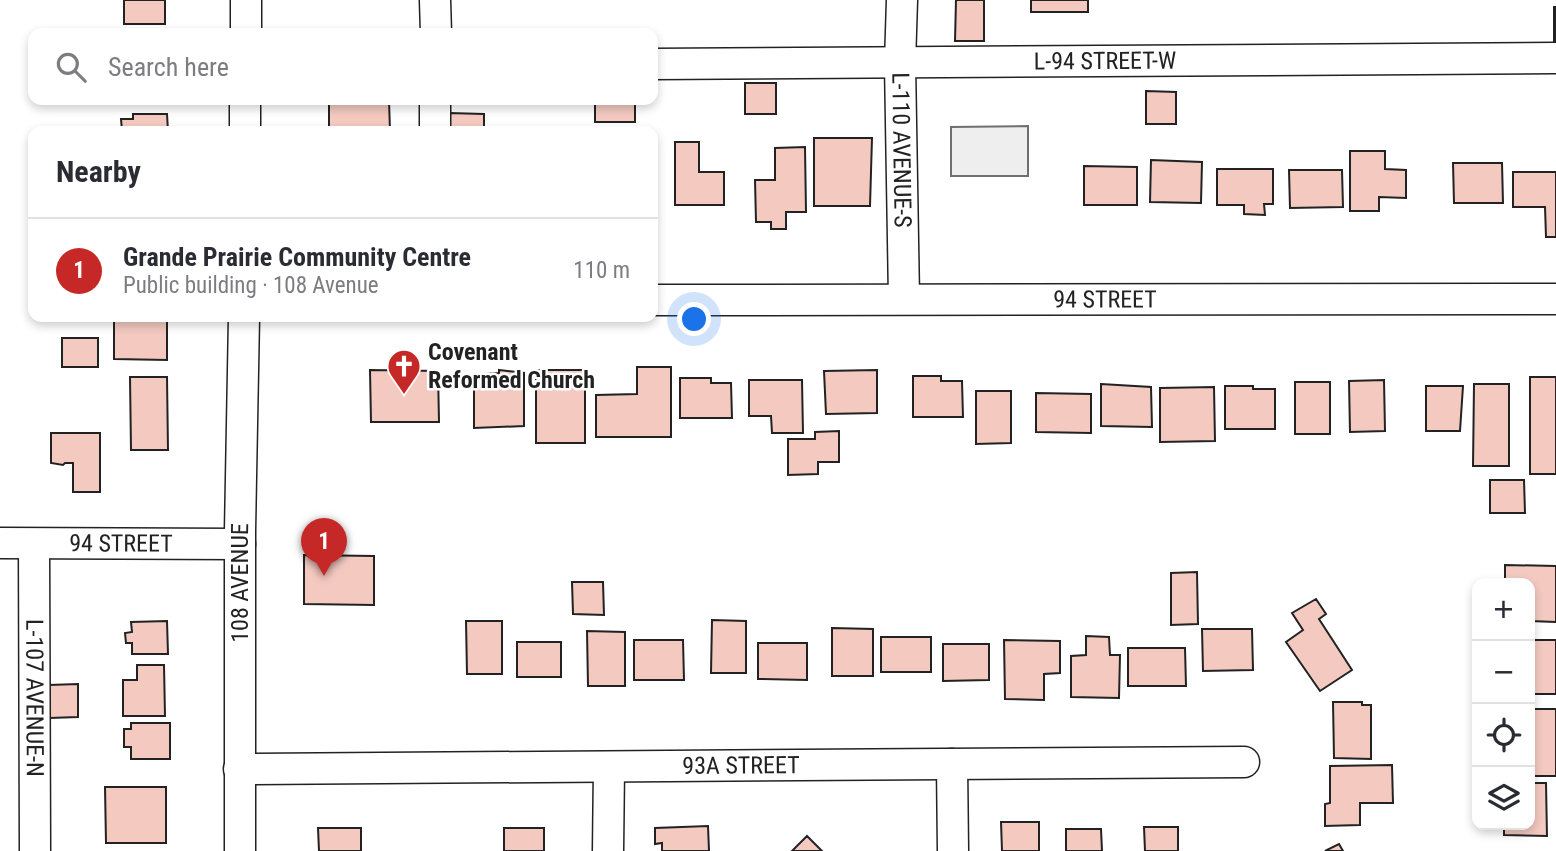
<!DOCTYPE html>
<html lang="en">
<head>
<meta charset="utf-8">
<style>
	:root { --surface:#fff; --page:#f7f7f7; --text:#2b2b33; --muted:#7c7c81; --line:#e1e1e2; --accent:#c62828 }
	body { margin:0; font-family:"Roboto Condensed",sans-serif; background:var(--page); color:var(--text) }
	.controls { position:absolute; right:21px; bottom:21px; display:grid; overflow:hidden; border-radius:14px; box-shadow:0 4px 10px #0003 }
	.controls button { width:63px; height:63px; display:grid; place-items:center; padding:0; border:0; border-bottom:2px solid var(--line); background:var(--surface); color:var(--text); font:35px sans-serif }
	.you { position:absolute; left:695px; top:320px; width:24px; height:24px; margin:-18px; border:5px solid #fff; border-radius:50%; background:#1a73e8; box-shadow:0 0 0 10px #1a73e833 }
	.badge { display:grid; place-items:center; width:46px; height:46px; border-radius:50%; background:var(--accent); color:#fff; font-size:23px; font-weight:700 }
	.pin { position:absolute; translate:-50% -58px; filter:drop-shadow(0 2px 4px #0008) }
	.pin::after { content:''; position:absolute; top:37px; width:24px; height:21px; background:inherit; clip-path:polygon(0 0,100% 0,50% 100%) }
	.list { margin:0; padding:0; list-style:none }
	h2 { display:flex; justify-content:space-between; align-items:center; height:91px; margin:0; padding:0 28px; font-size:30px }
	h2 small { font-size:23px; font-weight:400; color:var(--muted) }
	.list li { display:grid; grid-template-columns:46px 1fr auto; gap:21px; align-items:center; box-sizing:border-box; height:105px; padding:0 28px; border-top:2px solid var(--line) }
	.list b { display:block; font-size:26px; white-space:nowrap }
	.list p { margin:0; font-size:23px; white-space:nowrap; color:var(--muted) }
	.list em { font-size:23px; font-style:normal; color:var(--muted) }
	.icon { flex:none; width:38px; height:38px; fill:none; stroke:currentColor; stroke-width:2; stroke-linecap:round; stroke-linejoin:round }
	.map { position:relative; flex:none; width:1556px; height:851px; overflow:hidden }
	.search { position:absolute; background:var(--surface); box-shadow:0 4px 10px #0003; left:28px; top:28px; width:630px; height:77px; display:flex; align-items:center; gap:18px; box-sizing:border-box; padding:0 24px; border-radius:14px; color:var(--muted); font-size:26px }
	.panel { position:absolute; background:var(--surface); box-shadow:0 4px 10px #0003; left:28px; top:126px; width:630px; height:196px; border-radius:14px }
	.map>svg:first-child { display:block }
	.green { fill:#eee; stroke:#6f6f6f; stroke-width:2 }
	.building { fill:#f3c9c0; stroke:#222; stroke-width:2 }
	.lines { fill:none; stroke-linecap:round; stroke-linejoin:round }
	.minor-casing { stroke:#222; stroke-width:33 }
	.minor { stroke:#fff; stroke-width:30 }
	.labels { text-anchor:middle; stroke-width:5; stroke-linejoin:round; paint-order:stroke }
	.street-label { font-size:24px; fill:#222; stroke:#fff }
	.poi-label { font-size:24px; font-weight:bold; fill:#222; stroke:#fff; text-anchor:start }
</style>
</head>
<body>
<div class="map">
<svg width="1556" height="851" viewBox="0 0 1556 851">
	<rect width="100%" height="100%" fill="#fff"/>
	<!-- green -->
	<path class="green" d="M1028 126V176H951V127Z"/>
	<!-- building -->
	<path class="building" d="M124 0H165V24H124Z
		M956 0H984V41H955Z
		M1031 0H1088V12H1031Z
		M1554 7H1556V41H1554Z
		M745 83H776V114H745Z
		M1146 91 1176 92V124H1146Z
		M329 100H389L390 131H329Z
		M595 100H635V122H595Z
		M449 113 484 114V131H449Z
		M133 114H167L168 131H122L121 119H133Z
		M814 138H872L870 206H814Z
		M675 142H699V172H724V205H675Z
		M805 147 806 212H786V229H771V222H756L755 180H775V148Z
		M1350 151H1385V169L1406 170V198L1379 197V211H1350Z
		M1151 160 1202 162 1201 203 1150 202Z
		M1453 163H1502L1503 203H1454Z
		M1084 166 1137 167V205H1084Z
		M1217 169H1273V204H1264L1265 215 1244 214V205H1217Z
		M1289 170H1342L1343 207 1290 208Z
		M1513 172H1556V237H1546L1545 207H1513Z
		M114 317H167V360L114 359Z
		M62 338H98V367H62Z
		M637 367H671V437H596V395L637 394Z
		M370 370 438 371 439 422H371Z
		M499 370 524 373V426L474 428V375L499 373Z
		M536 370H585V443H536Z
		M877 370V413L826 414 824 371Z
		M913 376H941V381H962L963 417H913Z
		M130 377H167L168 450H131Z
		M1530 377H1556V474H1530Z
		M680 378H711V383H731L732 418H680Z
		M749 380H802L803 433H772L771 416H749Z
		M1384 380 1385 431 1350 432 1349 381Z
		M1295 382H1330V434H1295Z
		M1101 384 1151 387 1152 427 1101 426Z
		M1474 384H1509V466H1473Z
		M1225 386H1253V389H1275V429H1225Z
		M1426 386H1463L1460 431H1426Z
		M1214 387 1215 441 1160 442V388Z
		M976 391H1011V443L976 444Z
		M1036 393 1091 394V433L1036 432Z
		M839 431V462H818V474L788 475V439H815V432Z
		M51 433H100V492H73V463H65L63 465 51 463Z
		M1490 480H1524L1525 513H1490Z
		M304 555 374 556V605L304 604Z
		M1505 565 1556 566V622L1530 621V583H1505Z
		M1197 572 1198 624 1171 625V573Z
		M572 582H603L604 615 573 614Z
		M1316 599 1326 614 1319 619 1352 670 1320 691 1286 642 1303 630 1292 613Z
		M712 620 746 621V673H711Z
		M167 621 168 654H132V643H126L125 633 132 632 131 622Z
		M466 621H502V674H467Z
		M832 628 873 629V676H832Z
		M1202 629H1252L1253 670 1203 671Z
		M587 631 625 632V686H588Z
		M1086 636 1109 637 1110 655H1120L1119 698 1071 697V656L1086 655Z
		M881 637H931V672H881Z
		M634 640H683L684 680H634Z
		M1004 640 1060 641V673L1044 674V700L1005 699Z
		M1530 640H1556V694H1530Z
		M517 642H561V677H517Z
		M758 643H807V680L758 679Z
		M943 644H989V680L943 681Z
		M1128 648H1185L1186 686H1128Z
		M137 665H164L165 716H123V680H137Z
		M78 684V717L50 718 49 685Z
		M1333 702H1362V705H1371V759L1334 758Z
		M1530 709H1556V776H1530Z
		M131 723H170V759H131V747H124V729H131Z
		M1392 765 1393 803H1360V825L1325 826V804L1330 803V766Z
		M1530 783H1546L1547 836 1504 835V825H1530Z
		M105 787H166V843H106Z
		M1001 822H1039V851H1002Z
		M708 826 709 851H662V843L655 844V828Z
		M1144 827H1178V851H1145Z
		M318 828H361V851H319Z
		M504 828H544V851H504Z
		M1066 829H1101L1102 851H1066Z
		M807 836 822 851H792Z
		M1339 844 1343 851H1325Z"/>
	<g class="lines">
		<defs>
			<g id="minor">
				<path d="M435 0 436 33"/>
				<path id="s1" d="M902 0 900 63 904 299"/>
				<path d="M246 33V0"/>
				<path id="s2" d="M653 64 1556 58"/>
				<path d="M245 131V100"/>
				<path d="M435 131V100"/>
				<path id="s3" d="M653 300 1556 299"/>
				<path id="s4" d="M0 543 240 544"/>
				<path id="s5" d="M34 544 35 851"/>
				<path d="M952 764 953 851"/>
				<path id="s6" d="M239 769 1244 762"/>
				<path id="s7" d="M240 851V531L244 317"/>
				<path d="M608 851 609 768"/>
			</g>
		</defs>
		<!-- minor casing -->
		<use href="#minor" class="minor-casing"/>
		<!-- minor -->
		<use href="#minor" class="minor"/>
	</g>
	<!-- icons -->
	<defs>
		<symbol id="church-pin" viewBox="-11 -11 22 30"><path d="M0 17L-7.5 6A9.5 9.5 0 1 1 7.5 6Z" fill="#c62828" stroke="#fff"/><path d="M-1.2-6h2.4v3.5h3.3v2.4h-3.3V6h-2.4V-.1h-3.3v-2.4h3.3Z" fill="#fff"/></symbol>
	</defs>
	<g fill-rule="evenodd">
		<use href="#church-pin" x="385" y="347" width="38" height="52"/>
	</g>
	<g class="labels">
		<!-- street labels -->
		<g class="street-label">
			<text dy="8" stroke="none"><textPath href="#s2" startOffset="452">L-94 STREET-W</textPath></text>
			<text dy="8" stroke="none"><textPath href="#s1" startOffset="150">L-110 AVENUE-S</textPath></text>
			<text dy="8" stroke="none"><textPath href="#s3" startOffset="452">94 STREET</textPath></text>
			<text dy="8" stroke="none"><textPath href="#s4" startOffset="121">94 STREET</textPath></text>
			<text dy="8" stroke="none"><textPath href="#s7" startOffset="268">108 AVENUE</textPath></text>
			<text dy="8" stroke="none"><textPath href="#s5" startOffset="154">L-107 AVENUE-N</textPath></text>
			<text dy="8" stroke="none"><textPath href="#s6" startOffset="502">93A STREET</textPath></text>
		</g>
		<!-- poi labels -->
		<g class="poi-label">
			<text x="428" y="360">Covenant<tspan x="428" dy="28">Reformed Church</tspan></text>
		</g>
	</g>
</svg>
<div class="controls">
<button>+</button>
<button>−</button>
<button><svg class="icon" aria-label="locate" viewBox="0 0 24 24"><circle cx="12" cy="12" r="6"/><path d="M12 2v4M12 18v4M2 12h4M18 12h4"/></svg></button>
<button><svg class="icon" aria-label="layers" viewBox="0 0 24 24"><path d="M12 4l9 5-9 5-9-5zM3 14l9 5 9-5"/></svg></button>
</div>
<div class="you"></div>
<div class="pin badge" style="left:324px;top:576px">1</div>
<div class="search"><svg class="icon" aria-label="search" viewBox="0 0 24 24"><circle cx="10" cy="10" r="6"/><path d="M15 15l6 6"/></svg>Search here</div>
<section class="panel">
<h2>Nearby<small></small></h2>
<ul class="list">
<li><span class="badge">1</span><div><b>Grande Prairie Community Centre</b><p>Public building · 108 Avenue</p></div><em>110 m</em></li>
</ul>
</section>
</div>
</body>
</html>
